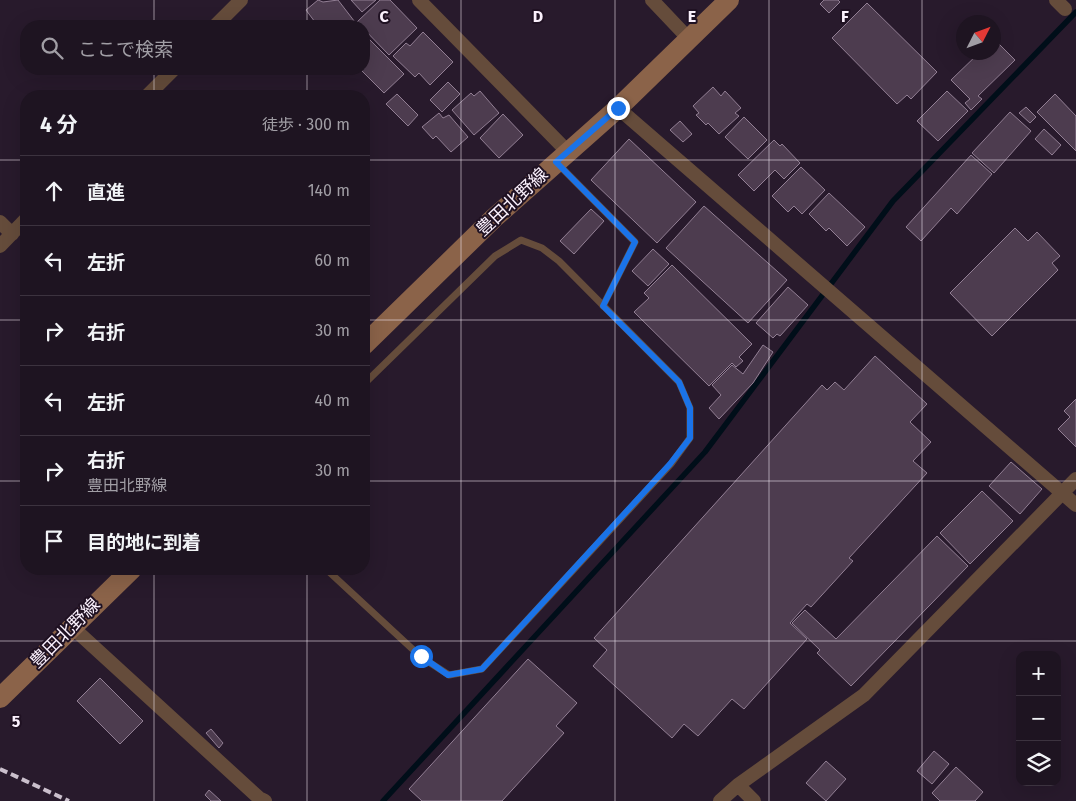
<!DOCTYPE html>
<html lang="ja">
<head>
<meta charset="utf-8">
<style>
	:root { --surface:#1e1421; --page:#261d2a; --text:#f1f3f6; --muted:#a19ea5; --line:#3c333f }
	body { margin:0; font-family:"Fira Sans","Noto Sans JP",sans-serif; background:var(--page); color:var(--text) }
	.controls { position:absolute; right:15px; bottom:15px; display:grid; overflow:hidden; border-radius:10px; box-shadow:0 5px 20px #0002 }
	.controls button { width:45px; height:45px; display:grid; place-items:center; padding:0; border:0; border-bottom:1px solid var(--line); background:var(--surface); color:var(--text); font:25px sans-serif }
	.compass { position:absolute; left:956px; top:15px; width:45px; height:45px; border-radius:50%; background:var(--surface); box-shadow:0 5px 20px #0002; rotate:48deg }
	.stop { position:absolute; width:15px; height:15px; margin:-11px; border:4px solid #1a73e8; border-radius:50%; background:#fff }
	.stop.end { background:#1a73e8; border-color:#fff; box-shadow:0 1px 5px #0008 }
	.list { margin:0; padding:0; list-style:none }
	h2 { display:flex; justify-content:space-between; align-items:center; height:65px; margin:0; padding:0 20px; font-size:21px }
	h2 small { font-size:16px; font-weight:400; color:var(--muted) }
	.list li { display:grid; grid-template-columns:32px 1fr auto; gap:15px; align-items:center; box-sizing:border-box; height:70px; padding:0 20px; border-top:1px solid var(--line) }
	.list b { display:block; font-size:19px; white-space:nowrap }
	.list p { margin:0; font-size:16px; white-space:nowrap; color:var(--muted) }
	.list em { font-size:16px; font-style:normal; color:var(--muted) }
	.icon { flex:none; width:28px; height:28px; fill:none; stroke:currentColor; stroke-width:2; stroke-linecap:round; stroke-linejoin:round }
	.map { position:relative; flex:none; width:1076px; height:801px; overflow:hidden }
	.search { position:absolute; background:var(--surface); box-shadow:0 5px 20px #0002; left:20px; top:20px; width:350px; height:55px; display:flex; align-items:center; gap:12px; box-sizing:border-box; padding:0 18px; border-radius:20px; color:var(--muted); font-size:19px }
	.panel { position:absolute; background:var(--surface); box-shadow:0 5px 20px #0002; left:20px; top:90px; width:350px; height:485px; border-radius:20px }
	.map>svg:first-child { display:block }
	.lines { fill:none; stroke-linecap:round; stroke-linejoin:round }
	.stream { stroke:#000e19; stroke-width:5.5 }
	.building { fill:#4d3c4f; stroke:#927f94 }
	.lane { stroke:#654c3b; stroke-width:7 }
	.street { stroke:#654c3b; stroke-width:14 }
	.secondary { stroke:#8b6349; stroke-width:20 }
	.rail { stroke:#cabfcc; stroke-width:4; stroke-dasharray:8 4; stroke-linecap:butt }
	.route { stroke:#1a73e8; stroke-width:6 }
	.grid { fill:none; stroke:#faf0fc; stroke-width:1; stroke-opacity:0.55 }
	.labels { text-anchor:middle; stroke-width:4; stroke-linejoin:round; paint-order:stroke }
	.street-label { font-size:18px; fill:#faf0fc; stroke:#1f1122 }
	.grid-label { font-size:16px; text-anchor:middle; font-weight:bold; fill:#faf0fc; stroke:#1f1122; stroke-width:4; stroke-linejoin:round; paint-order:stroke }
</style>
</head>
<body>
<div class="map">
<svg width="1076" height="801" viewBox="0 0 1076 801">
	<rect width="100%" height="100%" fill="#281a2c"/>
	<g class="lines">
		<!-- stream -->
		<path class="stream" d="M383 801 705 452 893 201 1076 12"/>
	</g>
	<!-- building -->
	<path class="building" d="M318 0 323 2 338 0 358 26H338L334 22 318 26 306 10Z
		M351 0H376L362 12Z
		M380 0H390L417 28 389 55 357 22Z
		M824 0H838L840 2 829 13 820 4Z
		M867 3 937 72 911 99 907 95 897 104 832 38Z
		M423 32 453 62 430 85 419 73 415 77 393 56 406 43 410 46Z
		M366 36 404 74 384 93 360 69H364V38Z
		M994 39 1015 60 978 96 982 99 971 110 965 103 970 99 951 80 980 52H994Z
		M448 82 460 94 442 112 430 100Z
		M713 87 721 96 725 91 741 108 735 113 739 116 719 134 708 123 706 125 696 115 699 113 693 106Z
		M480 91 499 113 474 135 452 110 471 93 474 96Z
		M947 91 968 111 938 141 917 121Z
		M397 94 418 115 408 126 386 104Z
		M1055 94 1076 116V151L1037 112Z
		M1026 107 1036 117 1030 123 1019 113Z
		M1010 112 1031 131 994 173 972 153Z
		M439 113 443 118 449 115 468 137 451 152 436 136 433 139 422 127Z
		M503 114 523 135 499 158 480 138Z
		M744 117 767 140 748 159 725 137Z
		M680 121 692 134 683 142 670 130Z
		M1044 129 1061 145 1052 155 1035 139Z
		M629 139 696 202 657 243 591 180Z
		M774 140 780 146 782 144 800 163 784 179 775 170 754 191 738 175Z
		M971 155 992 174 957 214 951 208 921 241 906 227Z
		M801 167 825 190 802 214 794 206 788 212 772 196Z
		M829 193 865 227 847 246 829 228 826 231 809 214Z
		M704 206 787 280 748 323 666 248Z
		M591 209 604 221 574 254 560 241Z
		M1015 228 1028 241 1037 232 1060 256 1052 263 1058 270 992 336 950 293Z
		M653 249 669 264 648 286 632 271Z
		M672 265 752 344 739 357 743 361 736 367 732 363 709 386 634 312 649 298 644 293Z
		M788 287 808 305 780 336 777 334 773 338 756 323Z
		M763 345 773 352 753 383 719 419 709 408 721 395 712 385 732 365 743 374Z
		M875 356 927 404 910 422 931 442 913 461 927 473 849 558 853 561 811 607 807 604 790 623 807 639 744 709 732 699 698 736 684 724 672 738 593 666 607 650 594 638 822 385 827 390 835 382 844 390Z
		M1076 399V447L1058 429 1070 417 1064 411Z
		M1011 462 1042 489 1020 514 989 486Z
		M982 491 1013 521 970 564 940 533Z
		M937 536 968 566 851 686 817 653 820 650 792 623 805 610 836 639Z
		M528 659 577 703 556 726 564 733 502 801H422L409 789Z
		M100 678 143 721 120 744 77 701Z
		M211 729 223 743 219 748 206 733Z
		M934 751 949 764 932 784 917 771Z
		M826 761 846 779 826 801 806 783Z
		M956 767 983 792 975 801H940L932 793Z
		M209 790 221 801H211L205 795Z"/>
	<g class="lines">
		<!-- lane -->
		<path class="lane" d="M558 164 635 242 603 306
			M326 569 421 657 449 675 482 669 671 464 690 438V408L679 382 559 261 542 248 521 240 495 256 364 384"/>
		<!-- street -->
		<path class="street" d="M419 0 567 151
			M652 0 689 39
			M1056 0 1065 9
			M215 26 241 0
			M147 96 174 69
			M618 108 1076 505
			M0 222 12 234
			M0 246 26 219
			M71 626 259 798 265 801
			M738 785 754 801
			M720 801 738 785 864 695 1076 479"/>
		<!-- secondary -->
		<path class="secondary" d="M364 345 494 218 618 108 729 0
			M0 698 132 569"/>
		<!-- rail -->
		<path class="rail" d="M0 769 69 801"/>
	</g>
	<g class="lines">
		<!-- route -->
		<path class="route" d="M421 656 448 675 482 669 670 464 690 438V408L679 382 603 306 635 242 556 162 618 108"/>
	</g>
	<!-- grid -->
	<path class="grid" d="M154 0V26M307 0V26M461 0V801M615 0V801M769 0V801M922 0V801M154 69V96M307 69V96M0 160H26M364 160H1076M0 320H26M364 320H1076M0 481H26M364 481H1076M154 569V801M307 569V801M0 641H1076"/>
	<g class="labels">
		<!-- street labels -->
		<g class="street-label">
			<text transform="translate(512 202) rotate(-43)" y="6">豊田北野線</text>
			<text transform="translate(65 633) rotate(-45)" y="6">豊田北野線</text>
		</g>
	</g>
	<g class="grid-label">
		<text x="384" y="22">C</text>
		<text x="538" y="22">D</text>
		<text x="692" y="22">E</text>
		<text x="845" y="22">F</text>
		<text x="16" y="727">5</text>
	</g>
</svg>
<div class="controls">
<button>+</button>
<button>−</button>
<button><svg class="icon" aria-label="layers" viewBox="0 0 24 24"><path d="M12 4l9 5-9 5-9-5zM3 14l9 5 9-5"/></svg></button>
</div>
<svg class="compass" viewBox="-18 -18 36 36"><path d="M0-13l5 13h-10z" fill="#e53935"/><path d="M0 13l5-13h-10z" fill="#a19ea5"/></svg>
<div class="stop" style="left:421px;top:656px"></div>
<div class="stop end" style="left:618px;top:108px"></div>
<div class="search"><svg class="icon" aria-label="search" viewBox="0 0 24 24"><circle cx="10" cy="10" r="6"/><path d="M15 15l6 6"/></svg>ここで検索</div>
<section class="panel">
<h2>4 分<small>徒歩 · 300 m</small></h2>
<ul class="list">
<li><svg class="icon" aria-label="ahead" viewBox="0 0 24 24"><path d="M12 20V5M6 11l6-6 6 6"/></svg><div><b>直進</b></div><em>140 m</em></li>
<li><svg class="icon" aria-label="left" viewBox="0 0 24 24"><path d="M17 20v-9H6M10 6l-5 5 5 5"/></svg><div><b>左折</b></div><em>60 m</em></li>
<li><svg class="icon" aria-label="right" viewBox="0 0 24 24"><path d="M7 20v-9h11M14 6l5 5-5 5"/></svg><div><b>右折</b></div><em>30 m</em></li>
<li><svg class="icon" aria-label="left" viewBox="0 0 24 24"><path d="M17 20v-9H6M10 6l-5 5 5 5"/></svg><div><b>左折</b></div><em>40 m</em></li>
<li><svg class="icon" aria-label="right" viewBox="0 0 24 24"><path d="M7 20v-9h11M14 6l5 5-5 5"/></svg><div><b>右折</b><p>豊田北野線</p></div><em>30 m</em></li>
<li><svg class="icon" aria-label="arrive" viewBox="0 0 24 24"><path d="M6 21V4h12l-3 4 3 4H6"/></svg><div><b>目的地に到着</b></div></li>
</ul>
</section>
</div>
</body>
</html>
